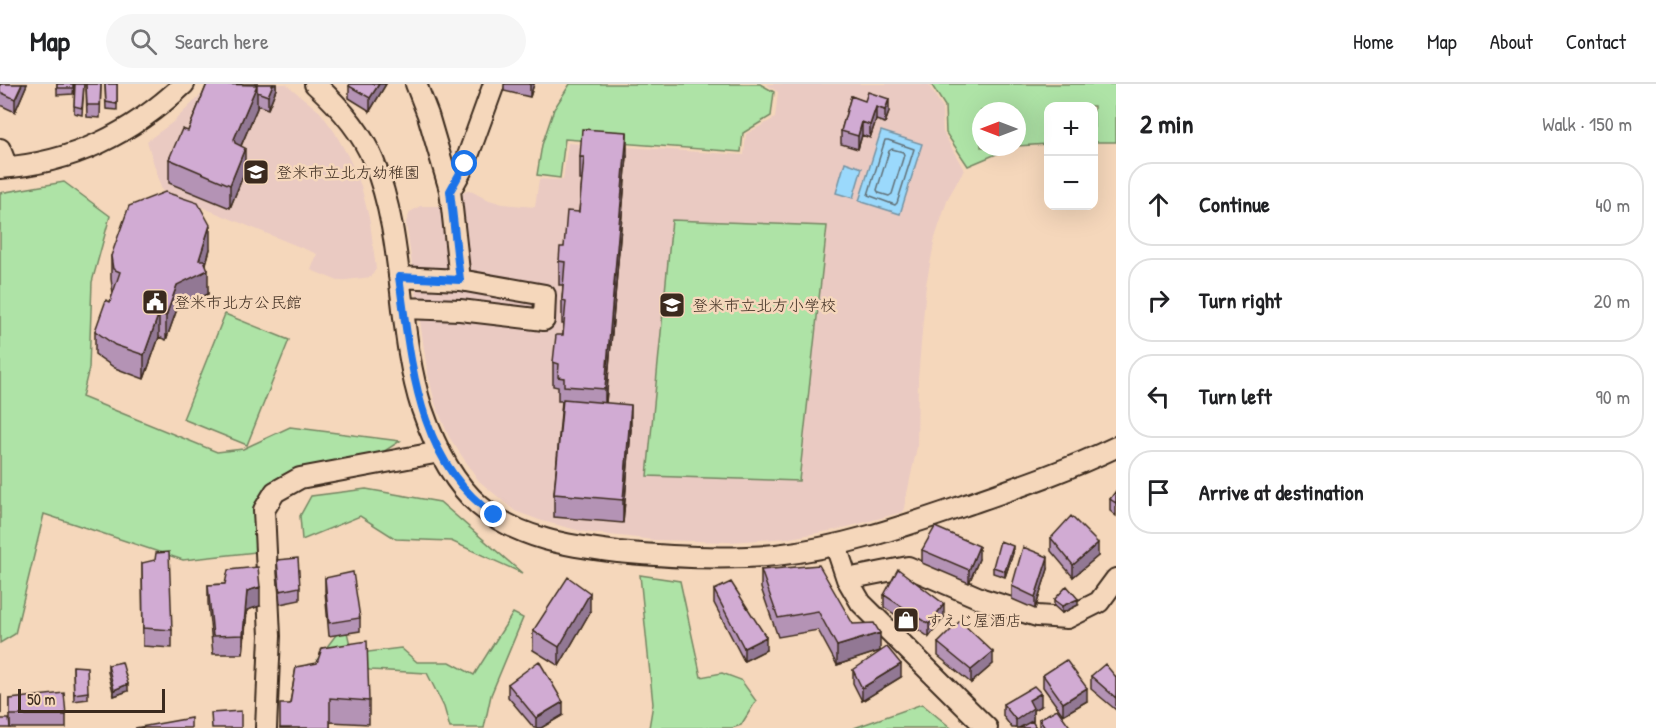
<!DOCTYPE html>
<html lang="en">
<head>
<meta charset="utf-8">
<style>
	:root { --surface:#fff; --page:#f6f6f6; --text:#202124; --muted:#757577; --line:#e0e0e0 }
	body { margin:0; font-family:"Patrick Hand","Klee One",sans-serif; background:var(--page); color:var(--text) }
	.controls { position:absolute; right:18px; top:18px; display:grid; overflow:hidden; border-radius:12px; box-shadow:0 6px 24px #0002 }
	.controls button { width:54px; height:54px; display:grid; place-items:center; padding:0; border:0; border-bottom:2px solid var(--line); background:var(--surface); color:var(--text); font:30px sans-serif }
	.compass { position:absolute; left:972px; top:18px; width:54px; height:54px; border-radius:50%; background:var(--surface); box-shadow:0 6px 24px #0002; rotate:270deg }
	.scale { position:absolute; left:18px; bottom:15px; width:147px; box-sizing:border-box; padding-left:6px; border:3px solid #3b2a1e; border-top:0; font-size:16px; line-height:21px; white-space:nowrap; color:#3b2a1e; -webkit-text-stroke:4px #f5d7bb; paint-order:stroke }
	.stop { position:absolute; width:18px; height:18px; margin:-14px; border:4px solid #1a73e8; border-radius:50%; background:#fff }
	.stop.end { background:#1a73e8; border-color:#fff; box-shadow:0 2px 6px #0008 }
	.list { margin:0; padding:0; list-style:none }
	h2 { display:flex; justify-content:space-between; align-items:center; height:78px; margin:0; padding:0 24px; font-size:26px }
	h2 small { font-size:20px; font-weight:400; color:var(--muted) }
	.list li { display:grid; grid-template-columns:39px 1fr auto; gap:18px; align-items:center; box-sizing:border-box; height:84px; margin:0 12px 12px; padding:0 12px; border:2px solid var(--line); border-radius:24px }
	.list b { display:block; font-size:22px; white-space:nowrap }
	.list em { font-size:20px; font-style:normal; color:var(--muted) }
	.icon { flex:none; width:33px; height:33px; fill:none; stroke:currentColor; stroke-width:2; stroke-linecap:round; stroke-linejoin:round }
	.map { position:relative; flex:none; width:1116px; height:644px; overflow:hidden }
	header { display:flex; align-items:center; gap:36px; box-sizing:border-box; height:84px; padding:0 30px; background:var(--surface); border-bottom:2px solid var(--line) }
	header strong { font-size:28px }
	nav { display:flex; gap:33px; margin-inline-start:auto; font-size:21px }
	.search { width:420px; height:54px; background:var(--page); display:flex; align-items:center; gap:15px; box-sizing:border-box; padding:0 21px; border-radius:33px; color:var(--muted); font-size:22px }
	main { display:flex }
	aside { flex:1; background:var(--surface) }
	.map>svg:first-child { display:block }
	.built { fill:#eacac2 }
	.green { fill:#aee3a6; stroke:#748662; stroke-width:1.5 }
	.water { fill:#9bd9fc; stroke:#7593a3; stroke-width:1.5 }
	.lines { fill:none; stroke-linecap:round; stroke-linejoin:round }
	.shore { stroke:#617077; stroke-width:1.5 }
	.minor-casing { stroke:#3b2a1e; stroke-width:24 }
	.minor { stroke:#f5d7bb; stroke-width:20 }
	.wall { fill:#b493b5; stroke:#3b2a1e; stroke-width:1.5 }
	.shaded-wall { fill:#927894; stroke:#3b2a1e; stroke-width:1.5 }
	.building { fill:#d1abd3; stroke:#3b2a1e; stroke-width:1.5 }
	.route { stroke:#1a73e8; stroke-width:8 }
	.labels { text-anchor:middle; stroke-width:5; stroke-linejoin:round; paint-order:stroke }
	.poi-label { font-size:16px; fill:#3b2a1e; stroke:#f5d7bb; text-anchor:start }
</style>
</head>
<body>
<header>
<strong>Map</strong>
<div class="search"><svg class="icon" aria-label="search" viewBox="0 0 24 24"><circle cx="10" cy="10" r="6"/><path d="M15 15l6 6"/></svg>Search here</div>
<nav><a>Home</a><a>Map</a><a>About</a><a>Contact</a></nav>
</header>
<main>
<div class="map">
<svg width="1116" height="644" viewBox="0 0 1116 644">
	<rect width="100%" height="100%" fill="#f5d7bb"/>
	<filter id="ink" filterUnits="userSpaceOnUse"><feTurbulence type="fractalNoise" baseFrequency=".0167" numOctaves="2"/><feDisplacementMap in="SourceGraphic" scale="12" xChannelSelector="R" yChannelSelector="G"/><feConvolveMatrix kernelMatrix="1 2 1 2 8 2 1 2 1" color-interpolation-filters="sRGB"/></filter>
	<g filter="url(#ink)">
		<!-- built -->
		<path class="built" d="M212 0H286L320 28 334 47 349 74 361 102 370 138 376 185 371 193 338 197 311 186 317 170 162 107 147 57 173 38Z
			M766 0H928L942 23 943 48 964 86 948 114 935 154 926 201 918 295 917 363 903 428 840 445 790 454 729 458 654 456 585 448 542 437 515 427 479 397 449 353 435 319 427 286 406 138 410 128 420 122H440L469 106 486 115 503 120 535 123 539 95 563 96 568 59 744 71 746 50 775 34 778 8Z"/>
		<!-- green -->
		<path class="green" d="M570 0H760L774 8 771 32 743 49 741 68 565 55 560 94 537 91 542 61 554 25Z
			M931 0H1116V58H1094V22H1048V60L1017 62V27H981V63H1013L968 82 946 49 945 22Z
			M64 98 110 132 92 198 89 284 82 313 217 368 243 365 290 343 400 357 374 374 311 382 274 422V466L183 476 44 430 15 550 0 559V109Z
			M672 136 827 142 799 397 647 392Z
			M225 230 289 256 247 361 183 335Z
			M366 405 440 418 522 489 451 457 396 455 360 432 302 456 300 432 311 412Z
			M640 491 680 497 701 593 722 589 741 596 756 617 741 641 732 644H649L653 620Z
			M513 529 523 534 491 611 484 644H450L444 623 427 589 370 586 317 576 345 539 352 570 401 564 417 578H450L474 591Z
			M922 620 951 644H854Z"/>
		<!-- water -->
		<path class="water" d="M881 47 922 60 900 130 859 117Z
			M845 78 862 84 853 114 836 109Z"/>
		<g class="lines">
			<!-- shore -->
			<path class="shore" d="M885 56H888L914 65 897 119 895 121 868 111Z
				M892 65 903 68 904 71 892 110 889 112 879 109 877 106 889 67Z"/>
			<defs>
				<path id="minor" d="M315 0C338 21 361 46 373 76 406 155 396 245 422 325 434 360 452 398 480 422 519 455 569 462 618 468 670 473 724 476 776 471 840 464 902 443 963 422 1015 404 1066 387 1116 363
					M416 0 428 31 450 106 460 196
					M0 65 7 83
					M0 84C73 79 131 50 184 0
					M450 107 465 80 494 0
					M399 193 460 196 545 211 544 236 460 226 404 224
					M836 462 847 495 861 519 987 644
					M847 495 908 483 982 515 1037 532 1067 534 1099 518 1116 495
					M266 644 270 552 264 426 275 408 300 394 440 368"/>
			</defs>
			<!-- minor casing -->
			<use href="#minor" class="minor-casing"/>
			<!-- minor -->
			<use href="#minor" class="minor"/>
		</g>
		<!-- wall -->
		<path class="wall" d="M0 0H27L15 28 0 21Z
			M57 0H74L73 10 57 11Z
			M75 0H84L82 31 74 29Z
			M86 0H101L100 34 87 33Z
			M105 0H117V26L106 25Z
			M207 0H276V5L268 25 257 21V24L241 62 245 87 230 124 169 99V75L188 47Z
			M350 0H386L370 27 349 14V2Z
			M504 0H534L530 13 504 7Z
			M851 12 889 28 885 39 876 36 870 54 862 51 858 65 841 60V47Z
			M627 72 606 319 631 345 623 439 554 433V410L562 317H558V303L553 302V278L563 251 564 240H562V216L563 201H559V177L564 163 579 128 582 96H580V73Z
			M210 165 206 180 208 210 177 225 166 256 159 253 144 295 115 284 95 270V247L110 218 113 209 111 195V172Z
			M1116 407V432L1110 427V415Z
			M1051 454 1098 472 1073 493 1051 467Z
			M922 466 979 475 969 499 922 479Z
			M1013 469 1005 493 993 489V483Z
			M277 476 300 503V516L280 520 277 489Z
			M142 479 172 546V564L143 562Z
			M1048 485 1035 525 1012 515V502Z
			M761 486 853 540 880 567 837 581 818 546 778 553 761 504Z
			M325 494 360 534V547L329 552 325 507Z
			M225 500 260 522 247 526 243 570H213L208 519V501Z
			M714 506 766 566 744 577 714 519Z
			M884 511 944 533 929 553 884 523Z
			M1054 516 1078 521 1062 529 1054 522Z
			M590 528 559 582 533 566V547Z
			M938 559 993 580 971 599 938 572Z
			M108 581 128 607 114 612 108 588Z
			M73 582 88 608V615L74 617Z
			M296 583 369 617V640L330 638V644H280L290 620Z
			M853 586 901 593 862 617 853 599Z
			M1043 591 1087 617 1063 631 1043 603Z
			M1091 592 1116 593V626L1091 605Z
			M508 600 563 631 541 644H534L508 613Z
			M10 615 66 631V644H10Z
			M1003 620 1041 622 1033 626V637H1032L1036 644H1012L1003 632Z
			M1039 635 1071 644H1039Z"/>
		<!-- shaded-wall -->
		<path class="shaded-wall" d="M22 0H27L15 28V15Z
			M273 0H276V5L268 25V12Z
			M379 0H386L370 27V14Z
			M530 0H534L530 13Z
			M257 1V24L234 78V55Z
			M889 15V28L885 39V26Z
			M876 23V36L870 54V41Z
			M862 38V51L858 65V52Z
			M627 48V72L605 329V305Z
			M245 64V87L230 124V101Z
			M210 141V165L203 189 208 186V210L177 225 166 256V232L177 201 199 176Z
			M159 229V253L144 295V271Z
			M631 321V345L623 439V416Z
			M1098 459V472L1073 493V481Z
			M979 462V475L969 499V486Z
			M1013 462V469L1005 493V487Z
			M1048 473V485L1035 525V513Z
			M260 503V522L247 526 243 570V551L247 507Z
			M590 509V528L559 582V563Z
			M1078 515V521L1062 529V522Z
			M944 520V533L929 553V540Z
			M880 549V567L837 581V562Z
			M766 553V566L744 577V564Z
			M993 568V580L971 599V586Z
			M901 580V593L862 617V604Z
			M128 600V607L114 612V606Z
			M1087 604V617L1063 631V619Z
			M1041 609V622L1033 626V637L1022 644H1016V636L1029 616Z
			M563 618V631L541 644H536V634Z"/>
		<!-- building -->
		<path class="building" d="M0 0H22L15 15 0 8Z
			M57 0H73V4H57Z
			M75 0H84L82 24 74 22Z
			M86 0H101L100 21H87Z
			M105 0H117V20L106 18Z
			M207 0 257 1 234 55 235 59 245 64 230 101 169 75 182 45 188 47Z
			M255 0H273L268 12 257 8V1Z
			M350 0H379L370 14 349 2Z
			M868 8 889 15 885 26 876 23 870 41 862 38 858 52 841 47 851 12 865 17Z
			M582 45 627 48 605 305 564 302V294L558 293 559 280 553 278 556 251H563L566 217 562 216 565 178 559 177 560 163H564L567 127 579 128 584 73H580Z
			M165 108 198 119 210 141 199 176H204L208 186 177 201 166 232 159 229 144 271 115 261 95 247 106 216 110 218 120 188 113 185 111 172 129 122Z
			M563 315 631 321 623 416 554 410Z
			M1116 407V419L1110 415Z
			M1071 432 1098 459 1073 481 1051 454Z
			M935 443 979 462 969 486 922 466Z
			M1000 457 1013 462 1005 487 993 483Z
			M1023 463 1048 473 1035 513 1012 502Z
			M169 468 172 546 143 544 142 479 155 476 156 469Z
			M298 474 300 503 280 507 277 476Z
			M819 481 853 540 874 539 880 549 837 562 818 527 778 534 761 486Z
			M258 483 260 503 247 507 243 551 213 552 208 501 225 500 228 486Z
			M898 485 944 520 929 540 884 511Z
			M353 488 360 534 329 539 325 494Z
			M568 493 590 509 559 563 533 547Z
			M731 498 766 553 744 564 714 506Z
			M1067 502 1078 515 1062 522 1054 516Z
			M960 537 993 568 971 586 938 559Z
			M367 557 369 617 330 614V644H280V620H290L296 583 317 579 322 564Z
			M887 563 901 580 862 604 853 586Z
			M1066 576 1087 604 1063 619 1043 591Z
			M539 577 563 618 536 634 508 600Z
			M122 578 128 600 114 606 108 581Z
			M1105 580 1116 593V614L1091 592Z
			M73 582 87 583 88 608 74 610Z
			M1034 602 1041 609 1029 616 1033 624 1016 636 1003 620Z
			M64 609 66 631H10V615Z
			M0 611H1V630H0Z
			M1057 625 1071 644H1045L1039 635Z
			M241 627V644H212L211 629Z
			M191 634V644H135Z
			M0 635H9L10 644H0Z
			M1032 637 1036 644H1019Z"/>
	</g>
	<g class="lines" filter="url(#ink)">
		<!-- route -->
		<path class="route" d="M465 80 450 107 460 196 399 193C411 277 417 378 494 431"/>
	</g>
	<!-- icons -->
	<defs>
		<symbol id="school-square" viewBox="-11 -11 22 22"><rect x="-9" y="-9" width="18" height="18" rx="4" fill="#3b2a1e" stroke="#f5d7bb"/><path d="M0-5L7-2L0 1L-7-2ZM-4 1L0 2.5L4 1V4Q0 6-4 4Z" fill="#fff"/></symbol>
		<symbol id="civic-square" viewBox="-11 -11 22 22"><rect x="-9" y="-9" width="18" height="18" rx="4" fill="#3b2a1e" stroke="#f5d7bb"/><path d="M-.6-6.5H3V-4.5H.6V-3L4-1V1h2V6H-6V1h2V-1L-.6-3ZM-1.2 2.5V6h2.4V2.5Z" fill="#fff"/></symbol>
		<symbol id="shop-square" viewBox="-11 -11 22 22"><rect x="-9" y="-9" width="18" height="18" rx="4" fill="#3b2a1e" stroke="#f5d7bb"/><path d="M-5-2.5h2.3a2.7 3.5 0 0 1 5.4 0H5L5.5 6h-11ZM-1.5-2.5h3a1.5 2.3 0 0 0-3 0Z" fill="#fff"/></symbol>
	</defs>
	<g fill-rule="evenodd">
		<use href="#school-square" x="241" y="73" width="30" height="30"/>
		<use href="#civic-square" x="140" y="203" width="30" height="30"/>
		<use href="#school-square" x="657" y="206" width="30" height="30"/>
		<use href="#shop-square" x="891" y="521" width="30" height="30"/>
	</g>
	<g class="labels">
		<!-- poi labels -->
		<g class="poi-label">
			<text x="276" y="94">登米市立北方幼稚園</text>
			<text x="174" y="224">登米市北方公民館</text>
			<text x="692" y="227">登米市立北方小学校</text>
			<text x="926" y="542">すえじ屋酒店</text>
		</g>
	</g>
</svg>
<div class="controls">
<button>+</button>
<button>−</button>
</div>
<svg class="compass" viewBox="-18 -18 36 36"><path d="M0-13l5 13h-10z" fill="#e53935"/><path d="M0 13l5-13h-10z" fill="#757577"/></svg>
<div class="scale">50 m</div>
<div class="stop" style="left:465px;top:80px"></div>
<div class="stop end" style="left:494px;top:431px"></div>
</div>
<aside>
<h2>2 min<small>Walk · 150 m</small></h2>
<ul class="list">
<li><svg class="icon" aria-label="ahead" viewBox="0 0 24 24"><path d="M12 20V5M6 11l6-6 6 6"/></svg><div><b>Continue</b></div><em>40 m</em></li>
<li><svg class="icon" aria-label="right" viewBox="0 0 24 24"><path d="M7 20v-9h11M14 6l5 5-5 5"/></svg><div><b>Turn right</b></div><em>20 m</em></li>
<li><svg class="icon" aria-label="left" viewBox="0 0 24 24"><path d="M17 20v-9H6M10 6l-5 5 5 5"/></svg><div><b>Turn left</b></div><em>90 m</em></li>
<li><svg class="icon" aria-label="arrive" viewBox="0 0 24 24"><path d="M6 21V4h12l-3 4 3 4H6"/></svg><div><b>Arrive at destination</b></div></li>
</ul>
</aside>
</main>
</body>
</html>
